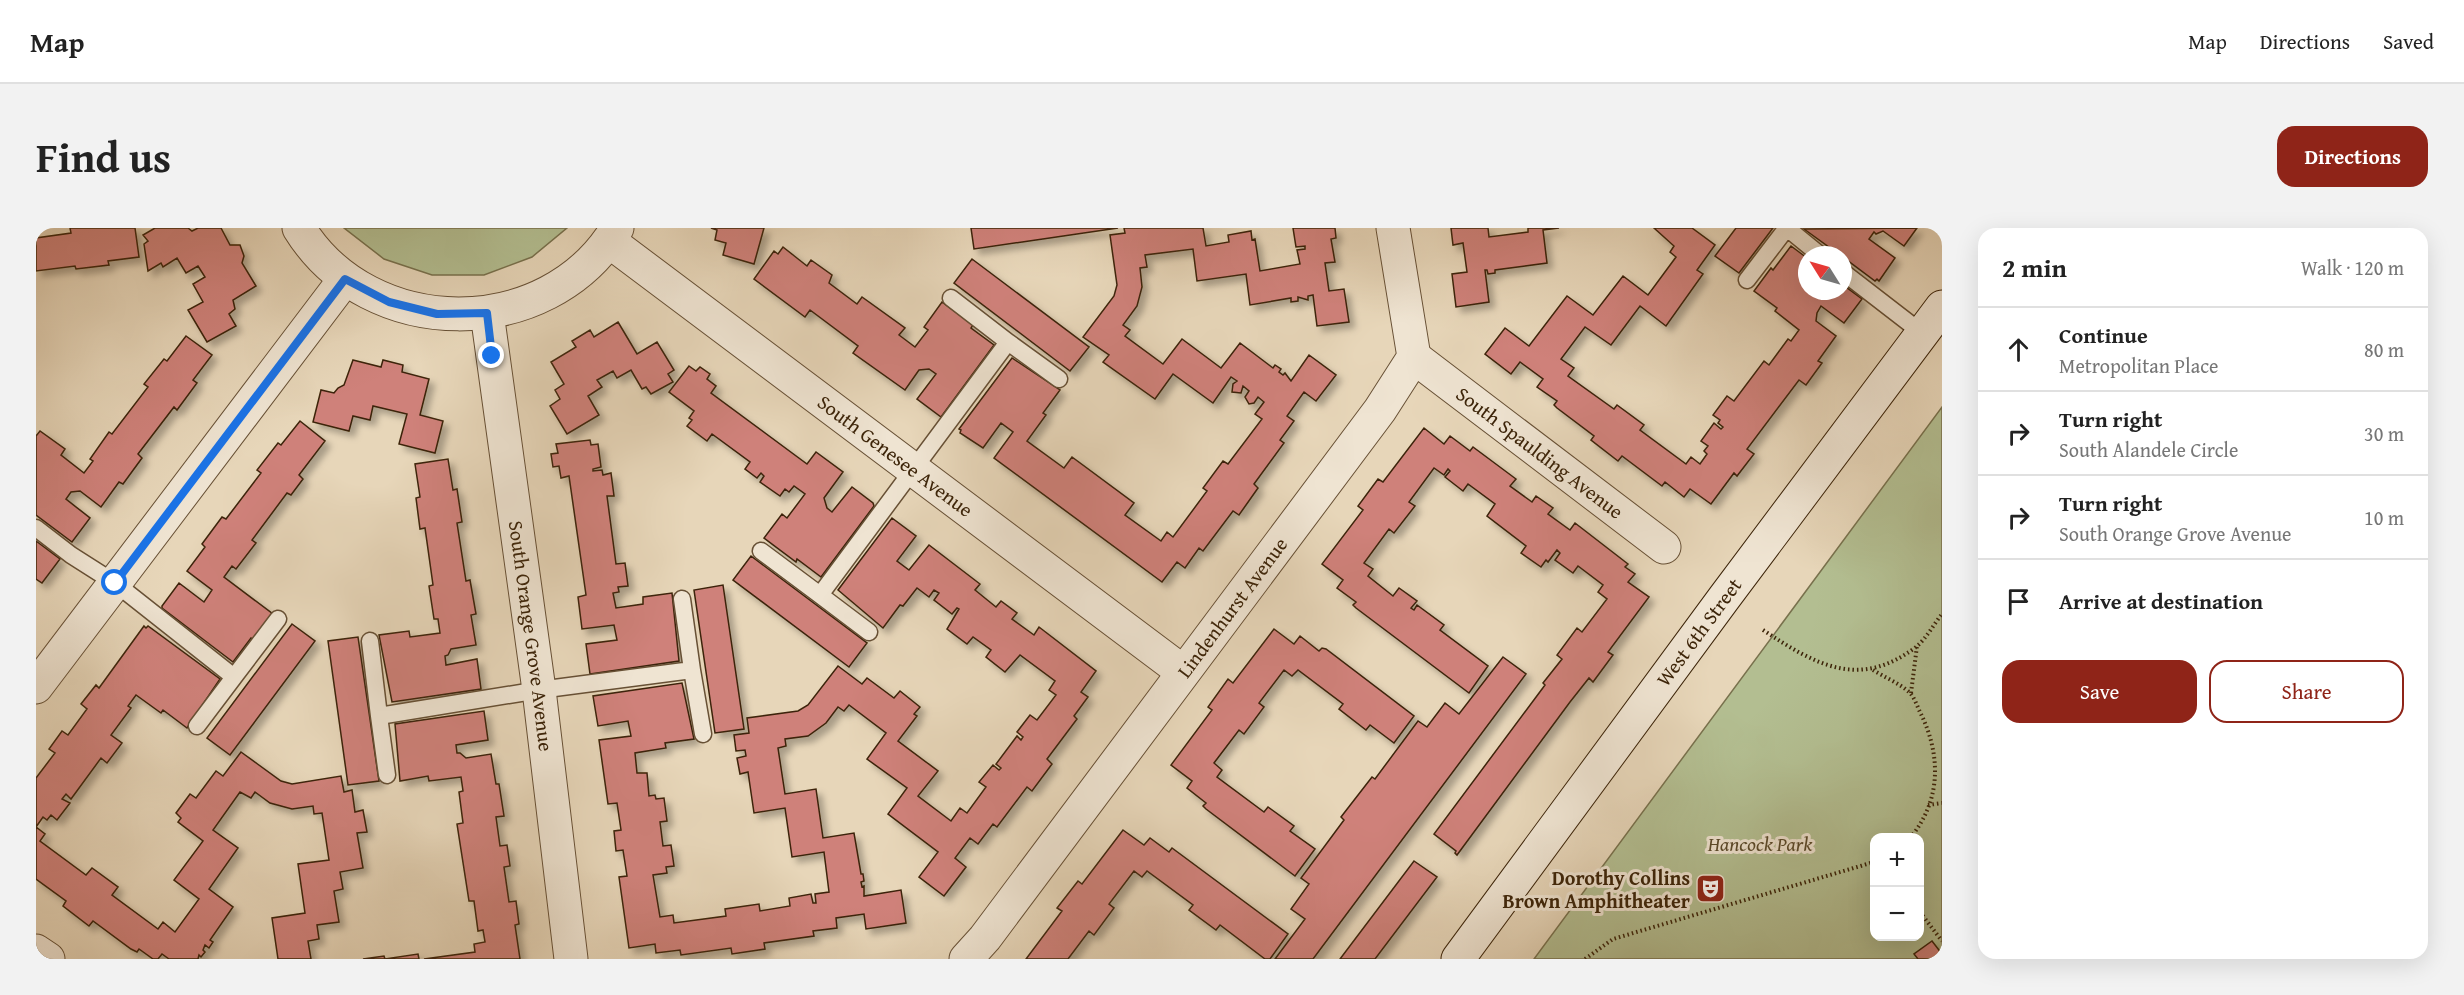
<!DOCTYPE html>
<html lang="en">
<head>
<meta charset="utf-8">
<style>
	:root { --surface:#fff; --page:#f2f2f2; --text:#222; --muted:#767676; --line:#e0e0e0; --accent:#8f2418 }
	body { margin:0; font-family:"Gentium Book Plus",serif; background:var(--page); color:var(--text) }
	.controls { position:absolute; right:18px; bottom:18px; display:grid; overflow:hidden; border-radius:12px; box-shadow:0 6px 24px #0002 }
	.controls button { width:54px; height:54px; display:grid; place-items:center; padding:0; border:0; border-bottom:2px solid var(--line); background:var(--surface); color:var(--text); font:30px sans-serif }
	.compass { position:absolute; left:1762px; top:18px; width:54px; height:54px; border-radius:50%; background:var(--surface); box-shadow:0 6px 24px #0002; rotate:307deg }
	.stop { position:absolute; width:18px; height:18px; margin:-14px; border:4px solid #1a73e8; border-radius:50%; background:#fff }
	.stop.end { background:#1a73e8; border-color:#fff; box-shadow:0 2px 6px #0008 }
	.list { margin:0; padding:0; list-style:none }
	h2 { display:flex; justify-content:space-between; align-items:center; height:78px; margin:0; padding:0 24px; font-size:26px }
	h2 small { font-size:20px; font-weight:400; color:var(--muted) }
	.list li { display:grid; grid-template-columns:39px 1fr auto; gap:18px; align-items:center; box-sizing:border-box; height:84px; padding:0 24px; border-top:2px solid var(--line) }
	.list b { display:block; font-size:22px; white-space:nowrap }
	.list p { margin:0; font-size:20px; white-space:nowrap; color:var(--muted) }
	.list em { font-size:20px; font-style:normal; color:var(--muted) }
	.actions { display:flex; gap:12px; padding:18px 24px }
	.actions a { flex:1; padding:14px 0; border:2px solid var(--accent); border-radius:18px; text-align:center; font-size:21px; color:var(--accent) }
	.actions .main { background:var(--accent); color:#fff }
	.icon { flex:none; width:33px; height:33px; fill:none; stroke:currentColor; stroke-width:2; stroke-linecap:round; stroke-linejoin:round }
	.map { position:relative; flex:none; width:1906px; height:731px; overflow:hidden; border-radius:18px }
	header { display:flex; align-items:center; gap:36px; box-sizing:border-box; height:84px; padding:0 30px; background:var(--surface); border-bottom:2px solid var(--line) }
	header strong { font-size:28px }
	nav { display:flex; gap:33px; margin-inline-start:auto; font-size:21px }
	.intro { display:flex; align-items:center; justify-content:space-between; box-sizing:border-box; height:144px; padding:0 36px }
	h1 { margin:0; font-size:42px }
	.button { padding:15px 27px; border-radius:18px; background:var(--accent); color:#fff; font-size:21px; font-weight:700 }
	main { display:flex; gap:36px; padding:0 36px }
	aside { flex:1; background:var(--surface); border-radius:18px; box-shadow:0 6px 24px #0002 }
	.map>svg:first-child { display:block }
	.green { fill:#b3be91; stroke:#78714d; stroke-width:1.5; fill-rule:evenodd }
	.building { fill:#cf817a; stroke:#3c2409; stroke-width:1.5; filter:url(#shadow) }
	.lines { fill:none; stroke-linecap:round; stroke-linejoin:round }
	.lane-casing { stroke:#675035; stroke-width:19 }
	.street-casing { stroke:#675035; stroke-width:35 }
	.secondary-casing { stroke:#3c2409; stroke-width:35 }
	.path { stroke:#3c2409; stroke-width:4; stroke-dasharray:1.5 3; stroke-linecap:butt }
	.lane { stroke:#efe4d2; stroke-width:16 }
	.street { stroke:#efe4d2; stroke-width:33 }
	.secondary { stroke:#efe4d2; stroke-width:33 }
	.route { stroke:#1a73e8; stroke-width:8 }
	.labels { text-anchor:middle; stroke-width:6; stroke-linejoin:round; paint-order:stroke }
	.street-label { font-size:20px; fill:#3c2409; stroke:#efe4d2 }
	.park-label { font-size:20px; font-style:italic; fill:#5a4a2b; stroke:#efe4d2 }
	.poi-label { font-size:20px; font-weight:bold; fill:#3c2409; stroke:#efe4d2; text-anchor:end }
</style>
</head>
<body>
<header>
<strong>Map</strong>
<nav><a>Map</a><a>Directions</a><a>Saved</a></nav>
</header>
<div class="intro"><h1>Find us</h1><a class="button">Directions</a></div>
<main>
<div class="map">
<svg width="1906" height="731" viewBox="0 0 1906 731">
	<defs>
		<filter id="shadow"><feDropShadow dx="5.5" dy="5.5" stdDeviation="3" flood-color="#0004"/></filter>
	</defs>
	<rect width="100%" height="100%" fill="#e7d6b9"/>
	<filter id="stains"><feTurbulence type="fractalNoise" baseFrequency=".00333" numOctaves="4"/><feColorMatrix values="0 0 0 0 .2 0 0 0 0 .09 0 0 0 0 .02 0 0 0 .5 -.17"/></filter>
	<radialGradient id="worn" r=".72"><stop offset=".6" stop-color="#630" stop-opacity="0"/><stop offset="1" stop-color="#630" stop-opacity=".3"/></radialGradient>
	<!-- green -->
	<path class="green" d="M308 0H531L496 29 448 47H396L348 31Z
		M1906 179V731H1498ZM1838 610H1884V708H1838Z"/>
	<!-- building -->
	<path class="building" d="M34 0H99L103 29 72 33 73 37 40 41 39 38 0 43V10L35 5Z
		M119 0H152L156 3 162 0H185L194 17H204L208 28 206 35 220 58 197 72 199 81 193 86 200 98 171 114 152 82 167 74 157 56 169 49 162 38 150 45 141 30 127 39 125 35 112 43 108 16 112 13 107 7Z
		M675 0H728L718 36 687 27 690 15 679 12 681 2Z
		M935 0H1082L938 21Z
		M1088 0H1167L1170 18 1193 14 1192 7 1215 3 1216 12 1219 11 1224 43 1264 36 1261 22 1269 21V18L1260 19 1257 0H1299L1300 10 1295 11 1299 34 1289 35 1293 63 1308 61 1313 94 1281 98 1277 67 1272 68V72L1262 69V73L1255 74V70L1214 77 1210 46 1161 53 1157 21 1109 27 1111 39 1104 40 1106 59 1101 78 1087 97 1094 102 1089 108 1127 136 1146 111 1185 140 1204 115 1237 140 1239 137 1245 141 1243 144 1247 147 1249 145 1255 153 1273 127 1300 147 1280 173 1268 164 1251 188 1258 193 1244 212 1248 215 1218 256 1222 260 1203 287 1197 283 1167 323 1163 320 1149 340 1141 334 1126 354 958 230 977 204 965 195 947 220 924 205 925 202 923 201 976 130 1024 162 1007 185 1010 187 991 213 1028 240 1036 229 1098 275 1089 287 1125 313 1131 304 1137 309 1171 263 1167 260 1187 233 1192 236 1226 191 1219 186 1228 174 1222 169 1218 175 1213 176 1209 169 1213 163 1207 158 1205 165 1196 164 1197 156 1201 153 1195 149 1177 175 1137 146 1119 171 1067 134 1073 127 1047 109 1078 68 1081 57 1074 7 1089 5Z
		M1415 0H1452L1453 9 1492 4V0H1523L1507 2 1511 35 1459 42V45L1452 46 1451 42H1449L1453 74 1420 79 1416 46 1431 44 1427 15 1417 17Z
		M1618 0H1656L1679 17 1661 42 1667 46 1630 98 1604 78 1575 117 1549 99 1525 131 1538 140 1532 148 1578 181 1581 177 1608 197 1604 202 1650 236 1655 229 1664 236 1671 226 1668 223 1672 218 1665 213 1678 195 1685 201 1687 199 1682 195 1684 192 1677 187 1691 168 1698 173 1728 133 1733 137 1752 111 1755 113 1763 102 1739 83 1741 80 1718 63 1735 40 1737 42 1755 18 1771 30V63H1807V57L1826 71 1808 95 1785 78 1781 85 1780 93 1800 108 1782 133 1786 135 1770 157 1763 152 1711 221 1718 226 1701 248 1698 245 1675 276 1654 261 1648 269 1629 254 1626 258 1586 228 1582 233 1555 212 1558 208 1521 180 1518 177 1521 173 1501 159 1507 151 1484 134 1475 146 1449 126 1469 100 1493 118 1531 68 1557 87 1587 48 1612 67 1640 29 1634 24 1638 18Z
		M1700 0H1737L1703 45 1679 28Z
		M1881 0 1868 18 1847 3 1840 6 1838 4 1833 11 1859 30 1843 53 1841 51 1839 53 1807 29V27H1804L1768 1Z
		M747 19 771 38 775 32 796 47 793 55 821 76 826 69 869 100 863 107 879 119 892 102 888 99 906 74 937 97 935 100 958 117 905 189 881 171 900 146 893 141 883 142 869 162 817 125 822 118 774 82 769 89 718 51 738 23 742 26Z
		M936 31 1053 119 1034 143 918 55Z
		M582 94 601 126 621 114 638 142 632 146 637 154 615 166 610 159 606 161 595 142 581 150 577 143 561 152 566 159 552 168 563 187 531 206 514 178 524 171 519 162 528 156 515 134 540 119 536 113 554 102 558 109Z
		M150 108 176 127 157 152 161 155 141 182 138 179 102 226 106 230 87 256 83 254 65 279 44 263 35 264 30 271 54 290 36 314 0 287V208L4 203 29 221 25 227 48 245 57 233 54 231 73 204 76 206 112 159 108 156 128 131 131 133Z
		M317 132 345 139 347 132 367 137 366 144 393 151 384 187 407 193 399 225 363 216 371 186 337 178 334 192 317 188 313 203 277 194 285 162 298 165 302 160 308 157Z
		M653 138 660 143 664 139 674 146 671 151 680 158 675 165 771 236 780 224 807 244 788 270 791 280 796 284 816 259 837 275 838 278 785 349 761 331 760 334 728 310 746 286 751 290 769 266 758 258 753 264 749 261 744 268 724 254 728 248 725 245 721 250 709 241 714 234 676 206 671 213 651 198 656 192 653 190 658 183 633 164Z
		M264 193 289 213 263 247 267 251 255 267 251 265 216 312 220 315 200 341 196 338 188 349 237 386 218 412 215 410 197 434 126 380V378L143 355 168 374 176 362 151 343 169 319 166 316 186 289 190 291 225 245 221 242 242 215 245 217Z
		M1388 200 1408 216 1414 208 1434 223 1437 219 1480 251 1474 258 1496 274 1500 268 1517 280 1512 286 1534 302 1539 295 1592 336 1589 339 1599 346 1592 354 1613 369 1572 424 1577 427 1557 454 1553 450 1534 474 1421 627 1419 625 1420 623 1398 606 1509 457 1507 455 1526 431 1521 427 1541 400 1546 404 1571 371 1562 364 1567 357 1542 338 1537 345 1519 332 1524 325 1521 322 1512 334 1510 332 1505 339 1485 325 1490 318 1451 288 1459 276 1432 256 1427 263 1409 249 1414 243 1412 241 1408 247 1398 240 1373 274 1379 278 1358 305 1353 301 1328 335 1337 341 1332 348 1357 368 1363 360 1381 373 1375 380 1378 382 1381 377 1408 397 1404 402 1452 438 1433 465 1320 380 1317 377 1320 374 1301 360 1307 352 1286 336 1327 282 1322 278 1342 251 1347 254Z
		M554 212 555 217 562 216 565 239 557 241V243L566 242 567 247 575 245 578 268H571L580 336 589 335 592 358 582 359 583 364 577 365 580 380 607 376V369L636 365 643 433 554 446 550 416 581 412 578 397 546 401 542 369 550 367 533 248 525 250 523 238 517 239 515 226 522 225 520 216Z
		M412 231 417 262 421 261 426 294 421 295 430 353 434 352 440 386 435 387 440 417 415 421 412 427 409 428 410 437 441 431 445 461 356 474 343 407 373 403 374 409 404 405 402 391H398L393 358 397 357 389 300 384 301 380 270 384 269 379 236Z
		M856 290 880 308 861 333 873 342 893 317 944 356 939 362 960 379 965 373 981 385 976 391 998 407 1003 399 1060 443 1045 464 1052 469 1038 488 1041 491 1011 531 1016 536 996 563 991 559 961 599 957 596 942 616 934 610 919 630 930 639 908 668 883 649 902 624 852 586 871 560 831 531 850 505 813 477 808 483 802 479 790 495 772 508 749 511 750 518 742 520 749 566 780 561 787 610 818 605 825 646H827L828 653 825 654 826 659 828 658V668L865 662 870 695 830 701 828 686 800 690 801 700 777 703 778 708 728 715 729 721 696 726 695 720 645 727 644 722 620 725 619 716 593 720 583 649 591 648 587 622 580 623 578 603 585 602 581 575 572 576 563 512 595 508 592 493 562 498 557 468 646 455 658 511 629 515 630 520 599 525 601 545H611L613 568 619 567 620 571 628 570 631 593 624 594 627 618 635 617 638 638 630 639 631 645 617 647 624 689 637 687 638 695 690 688 689 681 723 676 724 683 754 678 753 670 775 666 777 675H780L779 666 793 664 788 624 756 629 749 580 718 585 712 544 704 546 701 530 710 528 709 522 700 523 698 507 713 505 711 490 762 483 772 477 802 438 826 456 831 450 858 470 864 463 884 479 878 486 881 488 862 513 902 543 882 568 915 593 924 580 931 585 950 559 943 554 957 537 963 542 965 540 960 536 981 508 985 512 987 509 981 504 994 487 1001 492 1020 467 1013 462 1019 453 984 427 969 444 950 429 955 422 937 409 931 416 911 401 923 381 921 380 916 386 898 372 903 365 898 362 893 369 881 360 867 378 864 377 847 400 802 362Z
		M0 313 24 331 6 355 0 351Z
		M715 328 831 415 813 439 697 352Z
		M687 357 708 501 679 505 658 362Z
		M256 396 279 413 194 527 171 510Z
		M108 398 110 400 112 398 184 451 151 500 127 482 125 485 100 467 92 478 95 480 75 507 86 515 71 535 65 530 35 571 30 566 26 571 34 575 21 592 15 587 11 592 7 589 0 599V550L19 525 13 521 26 503 32 507 51 481 45 476 60 457 63 460Z
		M1238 401 1258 416 1264 408 1283 423 1286 420 1290 421 1378 488 1358 515 1334 497 1330 502 1303 481 1307 476 1262 442 1256 448 1248 442 1223 475 1228 479 1208 506 1203 502 1178 535 1186 542 1181 549 1228 584 1232 579 1258 598 1254 603 1279 621 1259 648 1170 581 1167 578 1170 575 1151 560 1156 553 1135 537 1176 482 1172 479 1192 451 1197 455Z
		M322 409 343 553 312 557 292 413Z
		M1467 429 1490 446 1277 731H1239L1269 691 1255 681 1273 656 1265 650 1308 592 1305 589 1336 549 1339 551 1382 493 1391 499 1409 475 1423 486Z
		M448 483 452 512 420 517 421 525H424L430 530 455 526 460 556H463L468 588 460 589 464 618 471 617 474 638 468 639 473 674 480 673 483 696 479 697 484 731H388L439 724 438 716 449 714 447 702 442 703 438 673H433L421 596 427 595 423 564 427 563 425 549 393 553 392 548 364 553 359 496Z
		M205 524 245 553 256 556 305 548 308 564 316 562 319 584 327 582 331 604 321 605 327 640 304 644 307 661 298 663 303 694 281 697 283 711 272 713 275 731H242L236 690 269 685 262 636 293 632 286 585 278 586 277 578 256 581 234 575 219 564 215 570 204 564 177 602 202 620 173 661 197 679 174 712 177 714 173 720 169 717 167 722 169 724 165 729 163 727 162 731H133L126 726 122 731H117L103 721 101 724 95 721 57 693 53 698 27 678 30 673 0 651V599L9 606 4 613 50 647 56 640 82 659 76 667 122 701 127 694 139 704 163 671 138 652 167 613 142 594 145 590 140 585 154 566 160 570 180 543 187 548Z
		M1087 602 1108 617 1114 610 1133 624 1136 620 1252 706 1234 731H1229L1184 697 1180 702 1153 682 1157 677 1111 643 1106 649 1098 643 1073 676 1078 680 1058 707 1053 703 1032 731H990L1026 683 1021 680 1042 653 1046 656Z
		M1378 633 1401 649 1339 731H1304Z
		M1896 713 1906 726V731H1882L1878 726Z
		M382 726 383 731H327L348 728 349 731Z"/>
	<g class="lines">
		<defs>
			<path id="lane" d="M1751 0 1784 27
				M1807 44 1886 105
				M1711 52 1750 1
				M972 114 1023 151
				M0 300 35 327 79 355 198 449 161 498
				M725 323 784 367 972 114 915 70
				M784 367 833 404
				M334 413 343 488
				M656 442 667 506
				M198 449 242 391
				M351 547 343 488 503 462 656 442 646 371"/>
			<g id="street">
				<path d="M263 0C333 114 512 115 581 0"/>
				<path id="s1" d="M573 13 1147 444"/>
				<path id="s2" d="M451 85 503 462 535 731"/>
				<path id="s3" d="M1378 129 1628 319"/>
				<path d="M0 459 309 51"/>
				<path d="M0 723 12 731"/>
				<path id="s4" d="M930 731 949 710 1344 182 1378 129 1357 0"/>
			</g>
			<g id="secondary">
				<path id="s5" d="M1422 731 1688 370 1906 79"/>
			</g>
		</defs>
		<!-- lane casing -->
		<use href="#lane" class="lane-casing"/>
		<!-- street casing -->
		<use href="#street" class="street-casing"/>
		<!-- secondary casing -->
		<use href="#secondary" class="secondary-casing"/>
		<!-- path -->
		<path class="path" d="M1727 402C1780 437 1823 462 1880 419 1890 411 1898 396 1906 386
			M1837 442C1848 449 1863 455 1873 464 1878 468 1881 478 1884 484 1905 526 1906 572 1874 610
			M1875 465 1881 418
			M1892 577 1906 575
			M1884 684 1906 713
			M1549 731 1577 711 1838 634"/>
		<!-- lane -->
		<use href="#lane" class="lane"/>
		<!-- street -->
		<use href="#street" class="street"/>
		<!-- secondary -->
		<use href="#secondary" class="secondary"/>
	</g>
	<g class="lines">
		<!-- route -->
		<path class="route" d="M79 355 309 51 353 74 401 86 451 85 456 128"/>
	</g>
	<!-- icons -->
	<defs>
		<symbol id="theatre-square" viewBox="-11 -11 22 22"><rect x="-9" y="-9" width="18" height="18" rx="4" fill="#8f2418" stroke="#efe4d2"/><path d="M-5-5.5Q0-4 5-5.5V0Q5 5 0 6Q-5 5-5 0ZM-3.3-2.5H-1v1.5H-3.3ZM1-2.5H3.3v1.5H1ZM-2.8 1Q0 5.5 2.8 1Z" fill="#fff"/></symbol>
	</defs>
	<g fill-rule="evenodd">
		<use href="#theatre-square" x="1658" y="644" width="33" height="33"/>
	</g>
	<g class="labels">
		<!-- street labels -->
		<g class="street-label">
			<text dy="7" stroke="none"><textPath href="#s3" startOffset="158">South Spaulding Avenue</textPath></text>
			<text dy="7" stroke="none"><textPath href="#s1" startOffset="358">South Genesee Avenue</textPath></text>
			<text dy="7" stroke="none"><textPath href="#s4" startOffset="441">Lindenhurst Avenue</textPath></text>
			<text dy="7" stroke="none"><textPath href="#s5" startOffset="406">West 6th Street</textPath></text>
			<text dy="7" stroke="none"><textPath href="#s2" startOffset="326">South Orange Grove Avenue</textPath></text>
		</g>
		<!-- park labels -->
		<g class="park-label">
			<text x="1724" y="623">Hancock Park</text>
		</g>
		<!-- poi labels -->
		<g class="poi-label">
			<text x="1654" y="657">Dorothy Collins<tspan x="1654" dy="23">Brown Amphitheater</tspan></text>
		</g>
	</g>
	<rect width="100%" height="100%" filter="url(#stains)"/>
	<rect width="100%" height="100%" fill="url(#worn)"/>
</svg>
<div class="controls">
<button>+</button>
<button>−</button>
</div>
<svg class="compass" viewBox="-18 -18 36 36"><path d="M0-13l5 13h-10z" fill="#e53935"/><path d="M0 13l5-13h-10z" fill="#767676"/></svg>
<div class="stop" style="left:79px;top:355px"></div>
<div class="stop end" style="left:456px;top:128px"></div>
</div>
<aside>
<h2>2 min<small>Walk · 120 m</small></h2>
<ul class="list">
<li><svg class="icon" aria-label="ahead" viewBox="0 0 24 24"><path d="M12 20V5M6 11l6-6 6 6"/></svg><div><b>Continue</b><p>Metropolitan Place</p></div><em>80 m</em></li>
<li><svg class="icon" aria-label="right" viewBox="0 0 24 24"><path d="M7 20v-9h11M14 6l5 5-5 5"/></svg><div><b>Turn right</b><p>South Alandele Circle</p></div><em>30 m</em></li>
<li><svg class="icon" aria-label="right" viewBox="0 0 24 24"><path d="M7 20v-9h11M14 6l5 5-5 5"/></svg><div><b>Turn right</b><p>South Orange Grove Avenue</p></div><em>10 m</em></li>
<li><svg class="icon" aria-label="arrive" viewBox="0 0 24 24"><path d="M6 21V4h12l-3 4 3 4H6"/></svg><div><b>Arrive at destination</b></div></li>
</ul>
<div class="actions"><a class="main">Save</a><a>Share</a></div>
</aside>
</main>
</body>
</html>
